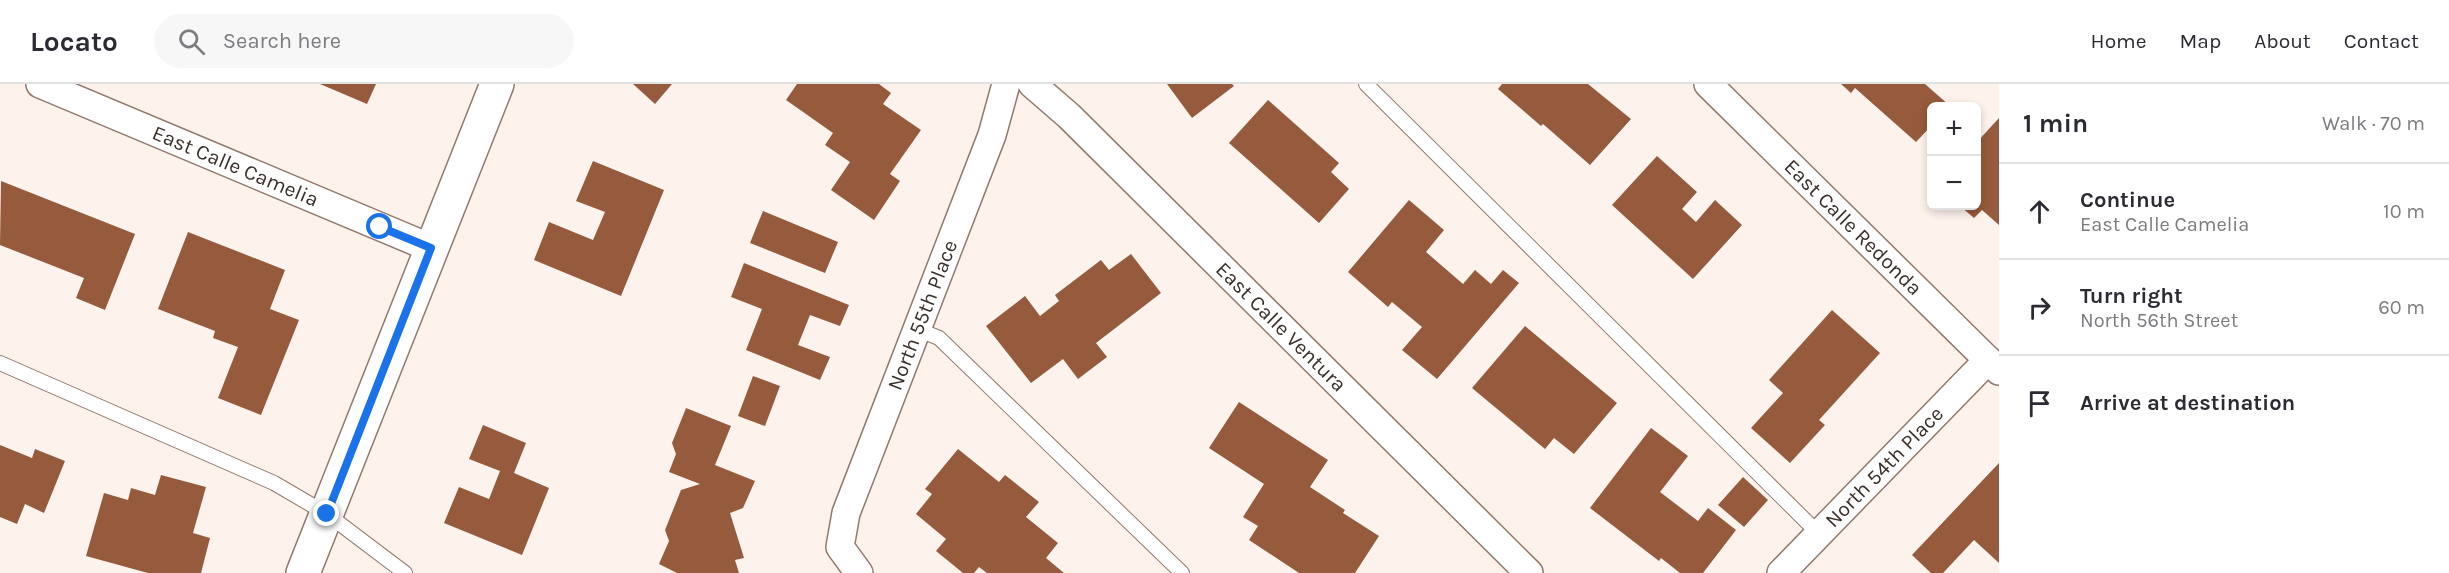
<!DOCTYPE html>
<html lang="en">
<head>
<meta charset="utf-8">
<style>
	:root { --surface:#fff; --page:#f7f7f7; --text:#2b2b33; --muted:#7c7c81; --line:#e1e1e2 }
	body { margin:0; font-family:Karla,sans-serif; background:var(--page); color:var(--text) }
	.controls { position:absolute; right:18px; top:18px; display:grid; overflow:hidden; border-radius:9px; box-shadow:0 3px 9px #0003 }
	.controls button { width:54px; height:54px; display:grid; place-items:center; padding:0; border:0; border-bottom:2px solid var(--line); background:var(--surface); color:var(--text); font:30px sans-serif }
	.stop { position:absolute; width:18px; height:18px; margin:-14px; border:4px solid #1a73e8; border-radius:50%; background:#fff }
	.stop.end { background:#1a73e8; border-color:#fff; box-shadow:0 2px 6px #0008 }
	.list { margin:0; padding:0; list-style:none }
	h2 { display:flex; justify-content:space-between; align-items:center; height:78px; margin:0; padding:0 24px; font-size:26px }
	h2 small { font-size:20px; font-weight:400; color:var(--muted) }
	.list li { display:grid; grid-template-columns:39px 1fr auto; gap:18px; align-items:center; box-sizing:border-box; height:96px; padding:0 24px; border-top:2px solid var(--line) }
	.list b { display:block; font-size:22px; white-space:nowrap }
	.list p { margin:0; font-size:20px; white-space:nowrap; color:var(--muted) }
	.list em { font-size:20px; font-style:normal; color:var(--muted) }
	.icon { flex:none; width:33px; height:33px; fill:none; stroke:currentColor; stroke-width:2; stroke-linecap:round; stroke-linejoin:round }
	.map { position:relative; flex:none; width:1999px; height:489px; overflow:hidden }
	header { display:flex; align-items:center; gap:36px; box-sizing:border-box; height:84px; padding:0 30px; background:var(--surface); border-bottom:2px solid var(--line) }
	header strong { font-size:28px }
	nav { display:flex; gap:33px; margin-inline-start:auto; font-size:21px }
	.search { width:420px; height:54px; background:var(--page); display:flex; align-items:center; gap:15px; box-sizing:border-box; padding:0 21px; border-radius:33px; color:var(--muted); font-size:22px }
	main { display:flex }
	aside { flex:1; background:var(--surface) }
	.map>svg:first-child { display:block }
	.building { fill:#965a3c }
	.lines { fill:none; stroke-linecap:round; stroke-linejoin:round }
	.lane-casing { stroke:#92796d; stroke-width:16 }
	.street-casing { stroke:#92796d; stroke-width:30 }
	.secondary-casing { stroke:#92796d; stroke-width:36 }
	.lane { stroke:#fff; stroke-width:14 }
	.street { stroke:#fff; stroke-width:27 }
	.secondary { stroke:#fff; stroke-width:33 }
	.route { stroke:#1a73e8; stroke-width:8 }
	.labels { text-anchor:middle; stroke-width:6; stroke-linejoin:round; paint-order:stroke }
	.street-label { font-size:21px; fill:#3b302b; stroke:#fff }
</style>
</head>
<body>
<header>
<strong>Locato</strong>
<div class="search"><svg class="icon" aria-label="search" viewBox="0 0 24 24"><circle cx="10" cy="10" r="6"/><path d="M15 15l6 6"/></svg>Search here</div>
<nav><a>Home</a><a>Map</a><a>About</a><a>Contact</a></nav>
</header>
<main>
<div class="map">
<svg width="1999" height="489" viewBox="0 0 1999 489">
	<rect width="100%" height="100%" fill="#fef2ed"/>
	<!-- building -->
	<path class="building" d="M320 0H376L367 20Z
		M633 0H672L655 20Z
		M797 0H879L891 9 883 20 921 46 890 90 900 97 874 136 831 106 850 78 825 61 833 49 786 16Z
		M1167 0H1232L1234 2 1192 34Z
		M1502 0H1588L1631 35 1590 81 1543 40 1541 42 1498 5Z
		M1841 0H1925L1949 21 1932 22V41L1916 58 1855 4 1851 9Z
		M1268 16 1339 79 1331 88 1349 105 1319 139 1229 59Z
		M1999 34V141L1982 126 1974 134 1960 122H1976V59Z
		M1657 72 1697 108 1682 125 1696 138 1715 116 1742 141 1693 195 1612 121Z
		M593 77 664 106 621 212 534 176 549 138 593 156 605 128 576 117Z
		M1 97 135 150 105 226 76 214 84 194 0 161Z
		M1409 116 1444 146 1426 168 1463 200 1475 186 1491 200 1503 186 1519 199 1437 295 1402 266 1422 243 1392 218 1388 223 1348 188Z
		M763 127 838 158 825 189 750 159Z
		M188 148 285 186 270 225 299 236 261 331 218 314 238 263 213 254 215 247 158 225Z
		M1131 170 1161 209 1096 259 1107 273 1078 295 1063 275 1031 299 986 242 1025 212 1040 232 1059 217 1055 211 1101 176 1109 186Z
		M744 179 849 221 840 242 810 231 798 261 830 273 820 296 746 266 762 225 731 213Z
		M1832 226 1880 269 1819 336 1825 341 1790 379 1751 344 1783 309 1769 296Z
		M1525 242 1617 319 1574 370 1554 354 1545 365 1472 304Z
		M753 292 780 302 765 342 738 332Z
		M1239 318 1328 376 1310 403 1345 426 1343 429 1379 452 1355 489H1299L1249 456 1258 442 1243 433 1264 400 1209 364Z
		M686 324 731 342 715 381 755 397 743 424 730 429 744 474 735 476 739 489H677L659 480 669 457 665 446 681 406 700 400 669 388 676 370 672 359Z
		M483 341 526 359 514 389 549 404 522 471 444 439 459 403 489 415 500 387 469 375Z
		M1651 344 1688 372 1660 408 1698 437 1708 424 1736 446 1703 489H1680L1661 474 1659 477 1590 424Z
		M0 361 32 374 35 365 65 377 44 429 25 420 17 440 0 433Z
		M958 365 999 398 1005 391 1039 418 1026 433 1058 459 1046 474 1064 489H987L979 483 974 489H963L936 467 946 455 916 430 932 410 925 405Z
		M1999 379V479L1974 456 1943 489H1931L1912 471Z
		M161 391 206 403 193 449 210 454 201 489H148L86 472 104 409 128 416 131 404 155 411Z
		M1743 393 1768 416 1744 443 1718 421Z"/>
	<g class="lines">
		<defs>
			<path id="lane" d="M1366 0 1819 450
				M917 245 939 254 1182 489
				M0 279 274 399 327 430 405 489"/>
			<g id="street">
				<path id="s1" d="M40 0 431 164"/>
				<path id="s2" d="M1032 0 1069 32 1529 489"/>
				<path id="s3" d="M1708 0 1999 287"/>
				<path id="s4" d="M859 489 840 463 846 429 992 51 1006 0"/>
				<path id="s5" d="M1781 489 1988 276"/>
			</g>
			<path id="secondary" d="M303 489 497 0"/>
		</defs>
		<!-- lane casing -->
		<use href="#lane" class="lane-casing"/>
		<!-- street casing -->
		<use href="#street" class="street-casing"/>
		<!-- secondary casing -->
		<use href="#secondary" class="secondary-casing"/>
		<!-- lane -->
		<use href="#lane" class="lane"/>
		<!-- street -->
		<use href="#street" class="street"/>
		<!-- secondary -->
		<use href="#secondary" class="secondary"/>
	</g>
	<g class="lines">
		<!-- route -->
		<path class="route" d="M327 430 431 164 380 143"/>
	</g>
	<g class="labels">
		<!-- street labels -->
		<g class="street-label">
			<text dy="7" stroke="none"><textPath href="#s1" startOffset="212">East Calle Camelia</textPath></text>
			<text dy="7" stroke="none"><textPath href="#s3" startOffset="204">East Calle Redonda</textPath></text>
			<text dy="7" stroke="none"><textPath href="#s4" startOffset="279">North 55th Place</textPath></text>
			<text dy="7" stroke="none"><textPath href="#s2" startOffset="348">East Calle Ventura</textPath></text>
			<text dy="7" stroke="none"><textPath href="#s5" startOffset="148">North 54th Place</textPath></text>
		</g>
	</g>
</svg>
<div class="controls">
<button>+</button>
<button>−</button>
</div>
<div class="stop" style="left:380px;top:143px"></div>
<div class="stop end" style="left:327px;top:430px"></div>
</div>
<aside>
<h2>1 min<small>Walk · 70 m</small></h2>
<ul class="list">
<li><svg class="icon" aria-label="ahead" viewBox="0 0 24 24"><path d="M12 20V5M6 11l6-6 6 6"/></svg><div><b>Continue</b><p>East Calle Camelia</p></div><em>10 m</em></li>
<li><svg class="icon" aria-label="right" viewBox="0 0 24 24"><path d="M7 20v-9h11M14 6l5 5-5 5"/></svg><div><b>Turn right</b><p>North 56th Street</p></div><em>60 m</em></li>
<li><svg class="icon" aria-label="arrive" viewBox="0 0 24 24"><path d="M6 21V4h12l-3 4 3 4H6"/></svg><div><b>Arrive at destination</b></div></li>
</ul>
</aside>
</main>
</body>
</html>
